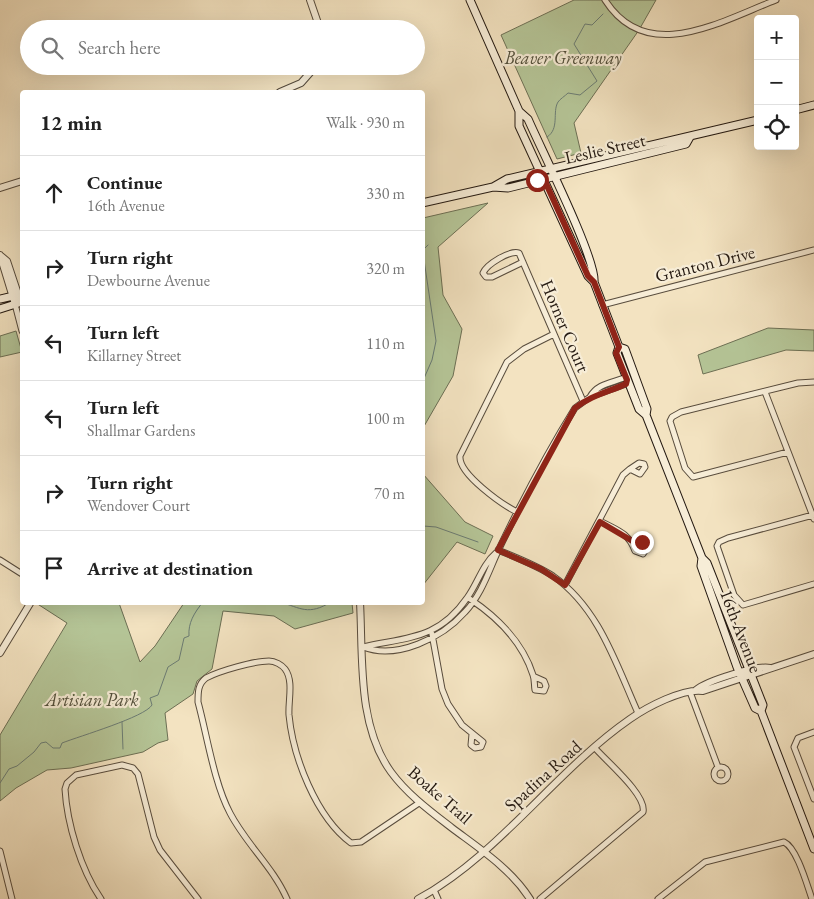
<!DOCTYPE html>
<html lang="en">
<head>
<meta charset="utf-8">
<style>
	:root { --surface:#fff; --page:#f2f2f2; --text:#222; --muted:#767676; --line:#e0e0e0 }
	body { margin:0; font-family:"EB Garamond",serif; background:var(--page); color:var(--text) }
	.controls { position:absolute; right:15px; top:15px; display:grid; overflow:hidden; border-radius:5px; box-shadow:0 5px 20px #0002 }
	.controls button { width:45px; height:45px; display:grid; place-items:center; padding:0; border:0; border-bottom:1px solid var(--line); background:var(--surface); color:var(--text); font:25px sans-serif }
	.stop { position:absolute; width:15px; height:15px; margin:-11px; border:4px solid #8f2418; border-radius:50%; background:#fff }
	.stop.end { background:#8f2418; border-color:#fff; box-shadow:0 1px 5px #0008 }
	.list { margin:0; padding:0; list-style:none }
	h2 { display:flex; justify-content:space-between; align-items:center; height:65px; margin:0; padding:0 20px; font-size:21px }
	h2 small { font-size:16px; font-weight:400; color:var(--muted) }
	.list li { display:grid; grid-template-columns:32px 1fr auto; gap:15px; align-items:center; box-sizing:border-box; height:75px; padding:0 20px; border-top:1px solid var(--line) }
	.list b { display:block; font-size:19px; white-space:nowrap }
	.list p { margin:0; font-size:16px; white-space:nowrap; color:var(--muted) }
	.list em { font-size:16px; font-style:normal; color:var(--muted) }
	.icon { flex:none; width:28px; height:28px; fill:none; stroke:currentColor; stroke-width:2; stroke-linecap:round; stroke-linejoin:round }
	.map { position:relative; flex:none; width:814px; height:899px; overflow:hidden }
	.search { position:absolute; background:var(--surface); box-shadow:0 5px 20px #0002; left:20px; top:20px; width:405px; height:55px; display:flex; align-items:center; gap:12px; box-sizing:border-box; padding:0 18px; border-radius:28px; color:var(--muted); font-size:19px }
	.panel { position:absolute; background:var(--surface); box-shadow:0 5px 20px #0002; left:20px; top:90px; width:405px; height:515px; border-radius:5px }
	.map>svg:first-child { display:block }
	.green { fill:#b5c597; stroke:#6c6f54 }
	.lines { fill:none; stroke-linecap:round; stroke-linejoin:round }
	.stream { stroke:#6b7c74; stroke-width:1 }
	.minor-casing { stroke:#584c3d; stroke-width:7 }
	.tertiary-casing { stroke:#584c3d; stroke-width:8 }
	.secondary-casing { stroke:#241911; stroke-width:9 }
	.minor { stroke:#f7edd7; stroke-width:5 }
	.tertiary { stroke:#f7edd7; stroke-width:6 }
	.secondary { stroke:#f7edd7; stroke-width:7 }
	.route { stroke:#8f2418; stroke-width:6 }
	.labels { text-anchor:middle; stroke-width:4.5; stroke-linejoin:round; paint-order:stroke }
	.park-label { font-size:18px; font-style:italic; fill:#504d39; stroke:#f7edd7 }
	.street-label { font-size:18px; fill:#241911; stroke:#f7edd7 }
</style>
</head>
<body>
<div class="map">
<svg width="814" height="899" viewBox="0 0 814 899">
	<rect width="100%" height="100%" fill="#f3e3c1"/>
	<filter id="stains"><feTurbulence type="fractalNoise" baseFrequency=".004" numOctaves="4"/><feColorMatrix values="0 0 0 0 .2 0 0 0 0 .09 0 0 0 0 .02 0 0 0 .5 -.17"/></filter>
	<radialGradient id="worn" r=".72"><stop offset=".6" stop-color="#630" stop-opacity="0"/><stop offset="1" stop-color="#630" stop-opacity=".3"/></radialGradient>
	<!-- green -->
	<path class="green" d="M574 0H656L639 30 574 123 581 153 557 159 501 35Z
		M488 203 438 247 443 295 462 329 453 376 423 428V218Z
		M768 328 814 330V351L786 350 703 374 698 355Z
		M16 331 22 352 0 357V336Z
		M423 474 465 522 493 536 485 554 457 542 423 585Z
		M36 603H119L140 662 155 646 184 603H352L353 613 295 629 274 616 223 611 212 669 197 681 193 694 165 713 168 740 158 743 143 752 71 768 47 770 16 788 0 801V735L67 623Z"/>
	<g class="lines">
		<!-- stream -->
		<path class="stream" d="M547 137C560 129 552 112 558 102 560 99 565 96 568 93L580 95 597 81 574 44 585 24 592 25 603 14
			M422 383 432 360 436 341 423 253V250L428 245
			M422 525V539
			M423 526 436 527 478 542
			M280 602C301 608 308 616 331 602
			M122 722 123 749
			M0 783 9 769 17 766 34 752 41 743 46 742 53 748H60L62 743C80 736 145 717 152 705L150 698 158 695 168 667 179 660 184 638 189 636C188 623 194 613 203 602"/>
		<defs>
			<path id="minor" d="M605 0C647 66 721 21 776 0
				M523 262 492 277H486L483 273C487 264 510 250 519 253L583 401
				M15 304 22 331
				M602 305 814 250
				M765 392 814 519
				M590 397C597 384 611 383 624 378L628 380
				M788 452 693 477 685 468 670 421 672 417 681 412 798 383 814 382
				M517 512C503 505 458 474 460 456L507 362 524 349 554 334
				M813 515 728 538 719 542 717 546 734 595 743 605 814 584
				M600 521C617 530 629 533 635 551L643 554 646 549 645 544 639 541 633 542
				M498 550C517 558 536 565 553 576 599 608 616 664 638 713
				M0 560 22 574
				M565 585 623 475 630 469 640 474 645 467 644 464 639 463 630 469
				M470 599C497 617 523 643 533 675 535 680 534 685 535 690L544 691 546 686 544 681 535 677
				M432 634 442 689 448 704 462 725 483 742 481 747 475 748 471 745 472 734
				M363 647C397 660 442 638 465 612 482 594 489 570 499 549 522 501 547 453 575 408L590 397 626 384 627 380
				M363 647C407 637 438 640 467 598 478 583 482 565 496 553
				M690 692 718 767
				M814 732 798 738 794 747 814 799
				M714 774a7 7 0 1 1 14 0a7 7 0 1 1-14 0Z
				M0 851 12 899
				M434 890 438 899
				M101 899C81 870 67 824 65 789L67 783 76 775 122 765 133 768 138 774 154 837 160 850 198 899
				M287 899C273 867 246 844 230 813 214 783 207 735 198 702 198 692 198 684 206 678 219 671 254 661 269 661 275 661 282 665 285 669 294 681 288 701 289 715 293 757 316 817 351 843L361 842 419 803
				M540 899 643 812C647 795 606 761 595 748
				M658 899 705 862 784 842C797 848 807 885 812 899"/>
			<path id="tertiary" d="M310 0 320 29
				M280 92 301 83 316 66
				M0 188 22 181
				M0 255 15 304
				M1 256 7 261 21 303
				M360 602C363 657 357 725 391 772 407 794 430 811 452 828 480 849 511 869 530 899
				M0 653 31 602
				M696 690C706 681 757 665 770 668
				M418 899C499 855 555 771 630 719 647 707 683 688 703 691L814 654"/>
			<path id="secondary" d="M470 0 519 111V126L588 276 594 282
				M795 110 814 105
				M519 111 528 119C540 147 597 260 594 282L619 347 617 353 639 409 646 415
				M493 187 507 179 758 120
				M422 203 493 187 508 188 686 144 690 137
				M0 299 22 294
				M0 309 22 302
				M619 347 625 349 647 409 646 415 702 558 707 563 763 705 761 711 814 849
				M702 558 701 566 737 667 755 708 761 711"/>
		</defs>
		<!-- minor casing -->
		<use href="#minor" class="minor-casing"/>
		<!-- tertiary casing -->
		<use href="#tertiary" class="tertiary-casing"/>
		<!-- secondary casing -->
		<use href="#secondary" class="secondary-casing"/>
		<!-- minor -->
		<use href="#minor" class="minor"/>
		<!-- tertiary -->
		<use href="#tertiary" class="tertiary"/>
		<!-- secondary -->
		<use href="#secondary" class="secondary"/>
	</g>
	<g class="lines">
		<!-- route -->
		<path class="route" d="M537 180 544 179 588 276 594 282 619 347 616 353 627 380 626 384C608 392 590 396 575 408L498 550 541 569 565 585 600 522 634 542H642"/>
	</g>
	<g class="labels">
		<!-- park labels -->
		<g class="park-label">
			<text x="563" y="64">Beaver Greenway</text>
			<text x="92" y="706">Artisian Park</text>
		</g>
		<!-- street labels -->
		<g class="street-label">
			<text transform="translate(605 149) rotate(-13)" y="6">Leslie Street</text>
			<text transform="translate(705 264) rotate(-14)" y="6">Granton Drive</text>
			<text transform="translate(565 326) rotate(67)" y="6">Horner Court</text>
			<text transform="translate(741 631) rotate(69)" y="6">16th Avenue</text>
			<text transform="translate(543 776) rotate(-42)" y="6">Spadina Road</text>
			<text transform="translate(440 795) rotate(41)" y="6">Boake Trail</text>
		</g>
	</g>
	<rect width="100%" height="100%" filter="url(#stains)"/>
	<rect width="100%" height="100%" fill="url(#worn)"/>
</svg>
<div class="controls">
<button>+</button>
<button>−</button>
<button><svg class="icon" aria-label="locate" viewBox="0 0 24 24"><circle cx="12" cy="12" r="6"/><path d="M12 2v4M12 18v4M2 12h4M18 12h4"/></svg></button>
</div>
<div class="stop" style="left:537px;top:180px"></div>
<div class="stop end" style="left:642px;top:542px"></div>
<div class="search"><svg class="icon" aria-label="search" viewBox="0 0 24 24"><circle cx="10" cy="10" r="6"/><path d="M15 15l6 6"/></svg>Search here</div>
<section class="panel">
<h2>12 min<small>Walk · 930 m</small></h2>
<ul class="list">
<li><svg class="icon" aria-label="ahead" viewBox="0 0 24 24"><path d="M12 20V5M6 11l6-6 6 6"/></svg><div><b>Continue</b><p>16th Avenue</p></div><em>330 m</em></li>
<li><svg class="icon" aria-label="right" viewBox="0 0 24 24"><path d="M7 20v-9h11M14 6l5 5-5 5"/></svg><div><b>Turn right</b><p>Dewbourne Avenue</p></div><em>320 m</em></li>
<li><svg class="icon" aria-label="left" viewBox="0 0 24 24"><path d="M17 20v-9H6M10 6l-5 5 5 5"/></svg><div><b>Turn left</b><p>Killarney Street</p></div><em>110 m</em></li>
<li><svg class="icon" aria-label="left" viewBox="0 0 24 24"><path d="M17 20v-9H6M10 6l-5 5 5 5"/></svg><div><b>Turn left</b><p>Shallmar Gardens</p></div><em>100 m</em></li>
<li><svg class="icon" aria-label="right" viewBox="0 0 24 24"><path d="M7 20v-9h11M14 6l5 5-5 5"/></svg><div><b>Turn right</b><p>Wendover Court</p></div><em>70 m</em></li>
<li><svg class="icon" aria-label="arrive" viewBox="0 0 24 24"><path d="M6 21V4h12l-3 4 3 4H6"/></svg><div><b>Arrive at destination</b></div></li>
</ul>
</section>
</div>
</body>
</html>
